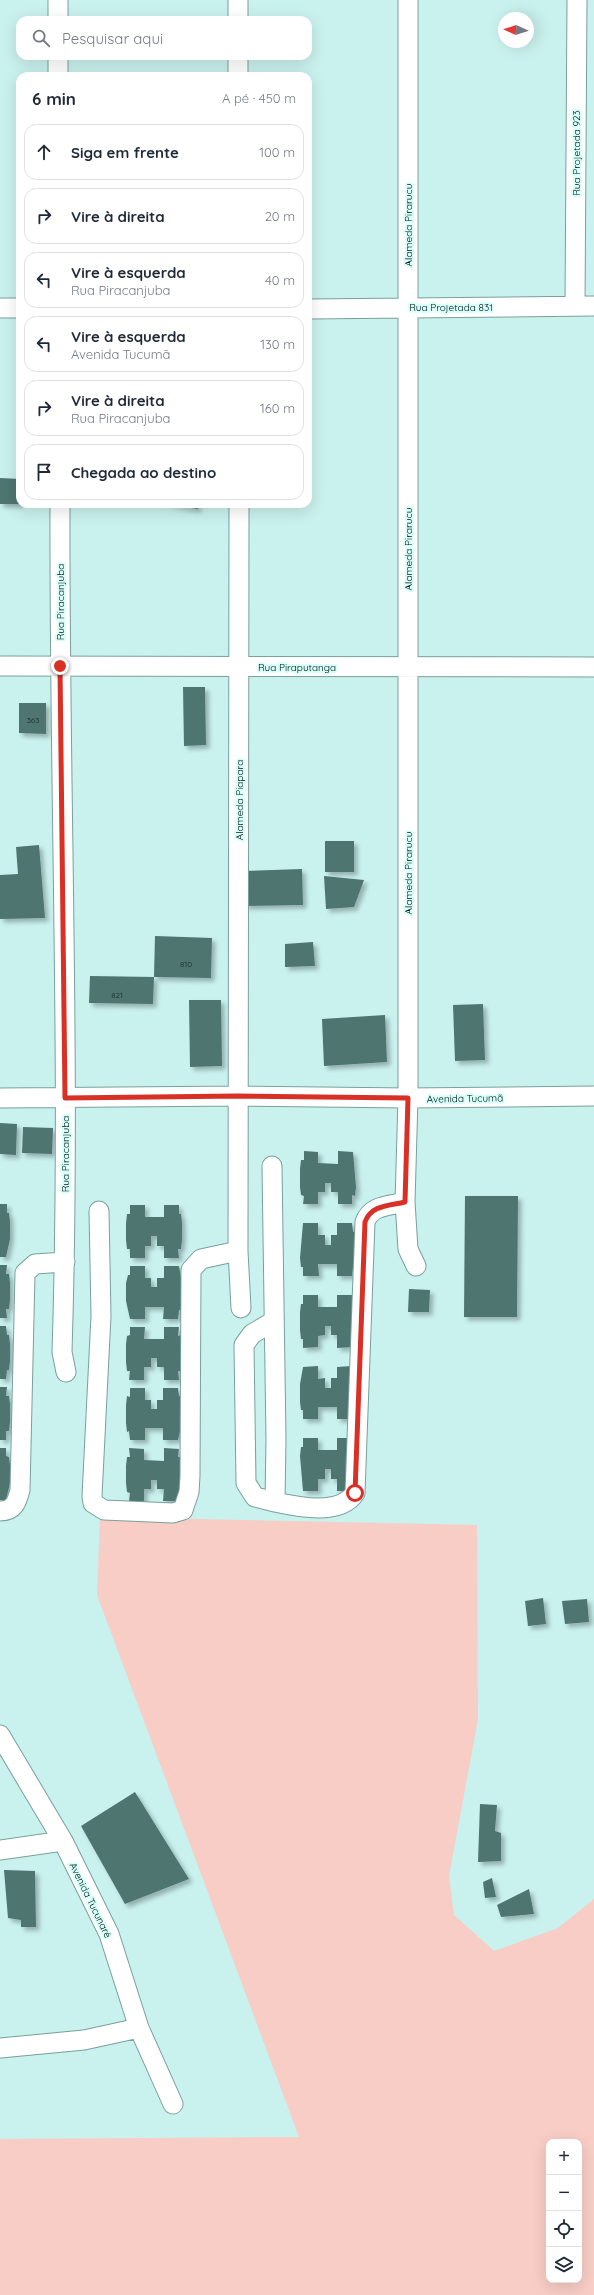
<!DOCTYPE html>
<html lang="pt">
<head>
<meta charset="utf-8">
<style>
	:root { --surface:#fff; --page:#f2f2f3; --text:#1f2937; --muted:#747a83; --line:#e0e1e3 }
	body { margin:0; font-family:Quicksand,sans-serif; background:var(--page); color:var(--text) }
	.controls { position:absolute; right:12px; bottom:12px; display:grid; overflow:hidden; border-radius:8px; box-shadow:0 4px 16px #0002 }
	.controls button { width:36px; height:36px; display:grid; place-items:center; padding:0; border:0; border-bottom:1px solid var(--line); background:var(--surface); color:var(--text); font:20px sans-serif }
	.compass { position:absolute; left:498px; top:12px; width:36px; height:36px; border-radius:50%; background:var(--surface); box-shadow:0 4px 16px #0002; rotate:273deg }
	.stop { position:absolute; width:12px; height:12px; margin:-9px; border:3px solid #d93025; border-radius:50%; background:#fff }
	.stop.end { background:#d93025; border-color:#fff; box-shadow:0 1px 4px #0008 }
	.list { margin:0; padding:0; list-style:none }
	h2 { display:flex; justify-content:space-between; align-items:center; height:52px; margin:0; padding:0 16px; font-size:17px }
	h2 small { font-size:13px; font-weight:400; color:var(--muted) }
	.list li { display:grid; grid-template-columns:26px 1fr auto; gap:12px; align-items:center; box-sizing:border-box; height:56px; margin:0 8px 8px; padding:0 8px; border:1px solid var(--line); border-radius:12px }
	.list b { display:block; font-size:15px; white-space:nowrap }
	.list p { margin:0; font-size:13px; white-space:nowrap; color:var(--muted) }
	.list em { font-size:13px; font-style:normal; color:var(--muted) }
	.icon { flex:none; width:22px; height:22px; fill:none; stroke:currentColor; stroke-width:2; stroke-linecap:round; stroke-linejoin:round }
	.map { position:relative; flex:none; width:594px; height:2295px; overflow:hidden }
	.search { position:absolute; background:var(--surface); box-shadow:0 4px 16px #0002; left:16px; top:16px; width:296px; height:44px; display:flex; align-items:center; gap:10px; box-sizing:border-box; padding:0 14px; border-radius:12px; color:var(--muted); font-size:15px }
	.panel { position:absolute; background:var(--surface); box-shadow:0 4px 16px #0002; left:16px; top:72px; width:296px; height:436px; border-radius:12px }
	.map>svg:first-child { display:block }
	.green { fill:#f7cdc5; fill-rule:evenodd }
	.building { fill:#507571; filter:url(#shadow) }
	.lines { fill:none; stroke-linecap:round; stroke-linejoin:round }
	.minor-casing { stroke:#79a09c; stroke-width:21 }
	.minor { stroke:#fff; stroke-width:19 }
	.route { stroke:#d93025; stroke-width:5 }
	.labels { text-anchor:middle; stroke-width:4; stroke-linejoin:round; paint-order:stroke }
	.number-label { font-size:8px; fill:#172a28 }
	.street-label { font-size:10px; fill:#041110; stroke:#d6fffa }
</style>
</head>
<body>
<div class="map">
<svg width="594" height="2295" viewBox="0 0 594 2295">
	<defs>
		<filter id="shadow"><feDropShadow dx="3.5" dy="3.5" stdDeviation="2" flood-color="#0004"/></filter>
	</defs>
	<rect width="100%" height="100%" fill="#c9f1ed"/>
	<!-- green -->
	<path class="green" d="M100 1517 477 1525 478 1719 449 1876 454 1915 494 1951 558 1928 594 1899V2295H0V2139L299 2137 97 1595ZM549 2142H579V2280H549Z"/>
	<!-- building -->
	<path class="building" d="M0 478 20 479V504H0Z
		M164 504H198V509Z
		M183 687H205L206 745 184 746Z
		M19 703H46V734L19 733Z
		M325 841H354V872H325Z
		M39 845 45 918 0 919V875L18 874 16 847Z
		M302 869 303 905 245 906 244 871Z
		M324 876 364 880 354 907 326 909Z
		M155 936 212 938 211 978 154 977 153 1004 89 1003 90 976 154 977Z
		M313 942 315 966 285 967V944Z
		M189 1000H221L222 1066 190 1067Z
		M483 1004 485 1060 455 1061 453 1005Z
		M385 1015 387 1062 324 1066 322 1019Z
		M0 1123 17 1124 16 1155 0 1154Z
		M23 1127 53 1128 52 1154 22 1153Z
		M304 1151 318 1152V1163L338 1164V1151L353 1152 356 1187 355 1196 352 1195V1204H338V1192H331V1183H325V1192H318V1204H303L304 1196 301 1195 300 1187V1169L301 1160H304Z
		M465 1196H518L517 1317H464Z
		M0 1204H7V1213H9L10 1222V1239L6 1257H0Z
		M130 1205H145V1217H164V1205H179V1214H181L182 1223V1240L181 1249H178L179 1258H164V1246H157V1236H151V1246H145V1258H130V1249H127L126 1240V1223L127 1214H130Z
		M303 1223H318V1235H325V1245H331V1235H337V1223H352L353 1232H355L356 1241 352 1276H337V1264H318L319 1276H303V1267H301L300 1258Z
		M0 1265H7L6 1274H9L10 1283V1300L9 1309H6L7 1318H0Z
		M130 1266H145V1278H151V1287H157V1278H164V1266H179L182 1284V1301L181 1310H179L178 1319H163L164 1307H145V1319H130L126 1301V1283L128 1275H130Z
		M409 1289 430 1290 429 1312H408Z
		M303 1295H318V1307H337V1295H352V1304L354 1303 352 1347 337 1348V1335H331V1326H325V1335L318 1336V1347L303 1348V1339H301L300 1330V1312L301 1304H303Z
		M0 1326H6L7 1335H9L10 1344V1361L9 1370H7L6 1379H0Z
		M130 1327H145L144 1339H164V1327H179L178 1336 181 1335 182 1344V1362L181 1371H178L179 1380H164V1367H157V1358H151V1367H144V1380H129L130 1371H127L126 1362V1344L127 1336 130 1335Z
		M318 1366V1379L325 1378V1388H331V1378H337V1367L352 1366V1419H337V1407H318V1419H303V1410H301L300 1402V1384L303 1367Z
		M0 1387H7L6 1396H9L10 1404V1422L9 1431H6V1440H0Z
		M130 1388H145V1400H151V1409H157V1400H163V1388H178L179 1396 181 1397 182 1405V1423L178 1440H163V1428H145V1440H130L129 1431 127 1432 126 1423V1405L127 1396 130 1397Z
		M303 1438H318V1450H337V1438H352V1491H337V1479H331V1469H325V1479H318V1491H303L300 1456 301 1447H303Z
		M0 1448H6V1456L9 1457 10 1465V1483L6 1500H0Z
		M129 1448 144 1449V1460L164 1461V1448L179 1449 178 1457H181V1492H178V1501H163L164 1489H157V1480H151V1489H144V1501H129L130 1493 127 1492 126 1483V1466L127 1457H130Z
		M543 1598 546 1624 528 1626 525 1601Z
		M587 1599 589 1622 565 1624 562 1601Z
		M135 1792 189 1879 125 1904 81 1826Z
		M480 1804 497 1805 495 1831 501 1833V1861L478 1862Z
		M4 1870 35 1871 36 1927H21V1920L8 1918Z
		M492 1878 496 1897 485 1898 483 1882Z
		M529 1889 534 1914 501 1917 497 1905Z"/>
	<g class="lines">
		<defs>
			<path id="minor" d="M58 0V20
				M238 0V20
				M408 0V1098L405 1202 408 1249 416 1266
				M58 56V76
				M238 56V76
				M575 306 577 0
				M0 308H20
				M308 309 594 306
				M60 504C59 787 71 1070 62 1352L66 1372
				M239 504 238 1251 241 1308
				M0 666 594 667
				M0 1098 239 1096 408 1098 594 1096
				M272 1166 276 1439 275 1502C298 1507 340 1516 355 1493L365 1222C371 1205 389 1206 405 1202
				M99 1211 101 1316 92 1496 93 1503 104 1510 173 1513 183 1510 189 1492 190 1476 191 1270 201 1259 238 1251
				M274 1321 252 1334 244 1345 246 1483 255 1497 275 1502
				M0 1511C14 1511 17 1502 20 1490L25 1273 35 1264 65 1262
				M0 1735 63 1841 109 1934 139 2028 173 2104
				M0 1850 63 1841
				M0 2048 84 2040 139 2028"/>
		</defs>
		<!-- minor casing -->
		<use href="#minor" class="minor-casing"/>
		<!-- minor -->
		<use href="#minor" class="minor"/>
	</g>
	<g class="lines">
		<!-- route -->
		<path class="route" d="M60 666 65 1098 238 1096 408 1098 405 1202C389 1206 371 1205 365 1222L355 1493"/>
	</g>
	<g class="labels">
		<!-- number labels -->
		<g class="number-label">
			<text x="33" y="723">363</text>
			<text x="186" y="967">810</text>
			<text x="117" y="998">821</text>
		</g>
		<!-- street labels -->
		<g class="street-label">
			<text transform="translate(576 153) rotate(-90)" y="4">Rua Projetada 923</text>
			<text transform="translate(408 225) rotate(-90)" y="4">Alameda Pirarucu</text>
			<text x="451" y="311">Rua Projetada 831</text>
			<text transform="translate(408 549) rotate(-90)" y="4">Alameda Pirarucu</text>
			<text transform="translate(60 602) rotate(-90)" y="4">Rua Piracanjuba</text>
			<text x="297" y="671">Rua Piraputanga</text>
			<text transform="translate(239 800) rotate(-90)" y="4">Alameda Piapara</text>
			<text transform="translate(408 873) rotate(-90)" y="4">Alameda Pirarucu</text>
			<text transform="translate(465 1098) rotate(-1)" y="4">Avenida Tucumã</text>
			<text transform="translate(65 1154) rotate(-90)" y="4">Rua Piracanjuba</text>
			<text transform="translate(91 1900) rotate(64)" y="4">Avenida Tucunaré</text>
		</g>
	</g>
</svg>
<div class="controls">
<button>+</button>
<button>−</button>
<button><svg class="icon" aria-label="locate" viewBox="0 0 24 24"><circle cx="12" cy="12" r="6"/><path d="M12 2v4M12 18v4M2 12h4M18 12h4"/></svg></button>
<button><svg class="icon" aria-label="layers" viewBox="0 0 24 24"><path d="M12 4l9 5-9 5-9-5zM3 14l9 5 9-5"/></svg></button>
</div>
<svg class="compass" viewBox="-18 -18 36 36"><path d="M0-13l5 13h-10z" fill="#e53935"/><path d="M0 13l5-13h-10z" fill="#747a83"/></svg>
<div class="stop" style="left:355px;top:1493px"></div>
<div class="stop end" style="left:60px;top:666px"></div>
<div class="search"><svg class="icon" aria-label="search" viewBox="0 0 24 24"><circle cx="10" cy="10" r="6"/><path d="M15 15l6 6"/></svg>Pesquisar aqui</div>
<section class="panel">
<h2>6 min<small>A pé · 450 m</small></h2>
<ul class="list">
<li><svg class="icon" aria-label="ahead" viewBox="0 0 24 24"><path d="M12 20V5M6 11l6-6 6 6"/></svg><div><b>Siga em frente</b></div><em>100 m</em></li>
<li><svg class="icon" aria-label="right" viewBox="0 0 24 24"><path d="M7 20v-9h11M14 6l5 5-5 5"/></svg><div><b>Vire à direita</b></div><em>20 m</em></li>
<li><svg class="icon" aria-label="left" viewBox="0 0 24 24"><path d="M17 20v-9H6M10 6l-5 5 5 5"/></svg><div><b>Vire à esquerda</b><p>Rua Piracanjuba</p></div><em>40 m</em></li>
<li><svg class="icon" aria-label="left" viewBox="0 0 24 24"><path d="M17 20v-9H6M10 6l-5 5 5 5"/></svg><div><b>Vire à esquerda</b><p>Avenida Tucumã</p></div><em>130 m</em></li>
<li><svg class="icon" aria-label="right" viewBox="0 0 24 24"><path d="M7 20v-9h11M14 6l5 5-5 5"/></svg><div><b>Vire à direita</b><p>Rua Piracanjuba</p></div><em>160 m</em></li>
<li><svg class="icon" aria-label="arrive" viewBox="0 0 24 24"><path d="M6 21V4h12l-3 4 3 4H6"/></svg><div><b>Chegada ao destino</b></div></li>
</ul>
</section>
</div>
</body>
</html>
